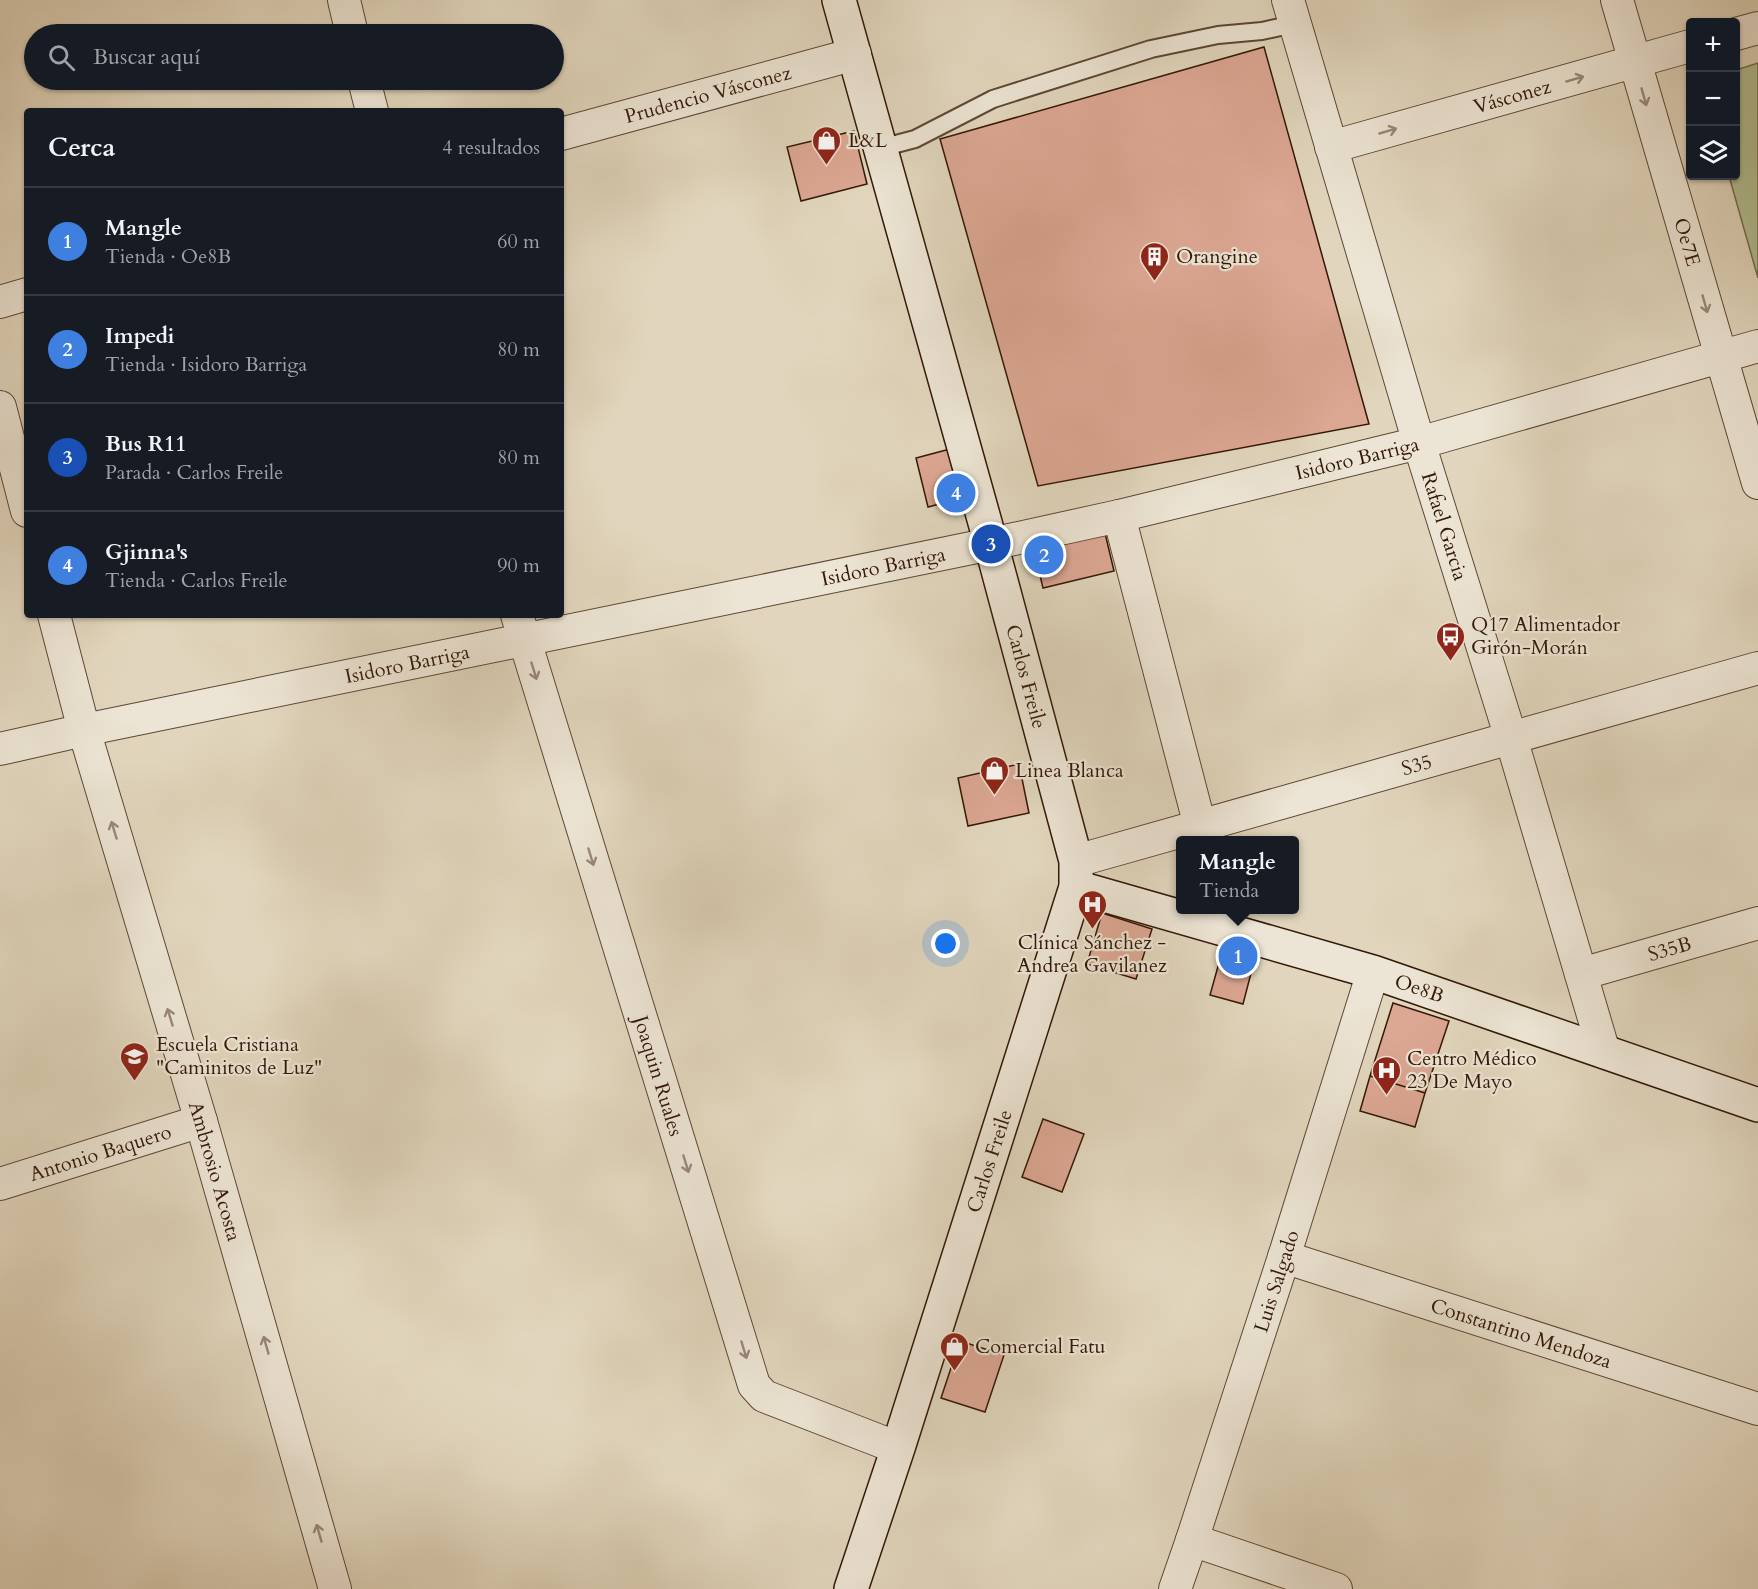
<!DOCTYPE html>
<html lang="es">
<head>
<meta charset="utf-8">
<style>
	:root { --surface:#171b24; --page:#20242c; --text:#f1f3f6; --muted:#9ea1a6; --line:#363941; --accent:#c59692 }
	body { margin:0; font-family:Cardo,serif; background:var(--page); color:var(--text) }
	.controls { position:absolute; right:18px; top:18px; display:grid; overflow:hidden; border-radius:6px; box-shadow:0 2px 4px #0004 }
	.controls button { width:54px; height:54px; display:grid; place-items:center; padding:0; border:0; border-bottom:2px solid var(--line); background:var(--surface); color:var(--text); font:30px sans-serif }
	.you { position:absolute; left:946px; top:944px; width:21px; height:21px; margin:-15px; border:4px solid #fff; border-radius:50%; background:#1a73e8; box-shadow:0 0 0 9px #1a73e833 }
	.badge { display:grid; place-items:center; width:39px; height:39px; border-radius:50%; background:var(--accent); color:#fff; font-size:20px; font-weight:700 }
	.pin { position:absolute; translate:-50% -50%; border:3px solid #fff; box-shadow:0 2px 6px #0006 }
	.popup { position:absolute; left:1176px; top:836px; width:123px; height:78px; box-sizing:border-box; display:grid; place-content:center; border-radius:6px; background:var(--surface); filter:drop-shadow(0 2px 4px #0005); font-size:20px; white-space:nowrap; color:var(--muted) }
	.popup b { font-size:22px; color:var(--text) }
	.popup::after { content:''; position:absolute; left:50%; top:100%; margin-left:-12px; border:12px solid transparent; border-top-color:var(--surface) }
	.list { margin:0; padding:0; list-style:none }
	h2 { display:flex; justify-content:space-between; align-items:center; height:78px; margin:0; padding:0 24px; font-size:26px }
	h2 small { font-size:20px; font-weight:400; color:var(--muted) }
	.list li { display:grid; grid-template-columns:39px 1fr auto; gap:18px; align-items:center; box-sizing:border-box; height:108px; padding:0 24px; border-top:2px solid var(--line) }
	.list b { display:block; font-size:22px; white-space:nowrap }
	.list p { margin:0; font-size:20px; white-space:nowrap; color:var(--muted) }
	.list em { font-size:20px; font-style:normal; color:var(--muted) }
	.icon { flex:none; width:33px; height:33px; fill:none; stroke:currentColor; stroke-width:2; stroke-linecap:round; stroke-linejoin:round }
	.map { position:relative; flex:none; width:1758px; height:1589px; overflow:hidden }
	.search { position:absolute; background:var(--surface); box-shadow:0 2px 4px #0004; left:24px; top:24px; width:540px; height:66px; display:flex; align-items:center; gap:15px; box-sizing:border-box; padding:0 21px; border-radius:33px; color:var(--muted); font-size:22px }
	.panel { position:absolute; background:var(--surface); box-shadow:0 2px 4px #0004; left:24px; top:108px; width:540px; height:510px; border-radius:6px }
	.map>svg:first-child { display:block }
	.green { fill:#b1be92; stroke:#726a4c; stroke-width:1.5 }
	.building { fill:#dca793; stroke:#331706; stroke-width:1.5 }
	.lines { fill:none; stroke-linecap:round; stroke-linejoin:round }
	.lane-casing { stroke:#5e4734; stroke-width:20 }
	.street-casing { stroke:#5e4734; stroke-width:34 }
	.secondary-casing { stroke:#331706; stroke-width:36 }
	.lane { stroke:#ece4d4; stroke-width:16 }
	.street { stroke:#ece4d4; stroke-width:32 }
	.secondary { stroke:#ece4d4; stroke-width:33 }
	.oneway { stroke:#987 }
	.labels { text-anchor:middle; stroke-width:4.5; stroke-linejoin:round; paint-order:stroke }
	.street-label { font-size:20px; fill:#331706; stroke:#ece4d4 }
	.poi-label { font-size:20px; fill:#331706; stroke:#ece4d4; text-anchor:start }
</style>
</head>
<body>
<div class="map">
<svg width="1758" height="1589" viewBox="0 0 1758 1589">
	<rect width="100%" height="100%" fill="#e1d6bd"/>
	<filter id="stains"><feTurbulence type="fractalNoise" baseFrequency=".00333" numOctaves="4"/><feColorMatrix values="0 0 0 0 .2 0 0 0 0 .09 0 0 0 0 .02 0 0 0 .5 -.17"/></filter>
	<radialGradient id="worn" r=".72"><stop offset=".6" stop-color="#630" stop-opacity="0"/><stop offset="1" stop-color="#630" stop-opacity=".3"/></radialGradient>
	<!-- green -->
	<path class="green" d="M1758 63V278L1729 176H1736V70Z"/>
	<!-- building -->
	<path class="building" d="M1264 47 1369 424 1038 486 940 139Z
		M854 131 867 184 801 201 787 147Z
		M950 449 962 498 928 507 916 458Z
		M1104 529 1114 571 1043 588 1033 546Z
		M1019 764 1029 813 968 826 958 778Z
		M1102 913 1152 929 1136 979 1087 964Z
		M1224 945 1256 954 1243 1004 1210 995Z
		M1393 1003 1449 1021 1425 1093 1370 1076Z
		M1370 1076 1425 1093 1415 1127 1360 1111Z
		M1043 1119 1084 1134 1062 1192 1022 1177Z
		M960 1341 1004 1355 985 1412 941 1398Z"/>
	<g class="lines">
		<defs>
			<path id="lane" d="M881 148 915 139 993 99 1151 49 1218 35 1262 31 1294 24"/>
			<g id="street">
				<path d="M344 0 352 34"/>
				<path id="s1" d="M1288 0 1419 443 1511 738 1604 1052"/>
				<path id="s2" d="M1617 0 1758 483"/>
				<path d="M1736 34 1758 28"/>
				<path d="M364 80 372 111"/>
				<path id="s3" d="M561 134 855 54"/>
				<path id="s4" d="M1331 147 1690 46"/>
				<path d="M0 302 27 294"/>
				<path d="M0 407 27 511"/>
				<path d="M1119 516 1200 826"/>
				<path id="s5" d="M54 615 84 730 201 1121 335 1589"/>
				<path id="s6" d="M517 615 754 1385 764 1396 898 1448"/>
				<path id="s7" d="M0 749 84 730 991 544 1119 516 1419 443 1758 346"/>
				<path id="s8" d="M1076 861 1758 668"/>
				<path id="s9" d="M1581 974 1758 923"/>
				<path id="s10" d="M0 1184 201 1121"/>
				<path id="s11" d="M1284 1257 1758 1409"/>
				<path d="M1192 1540 1336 1589"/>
				<path id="s12" d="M1175 1589 1192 1540 1284 1257 1373 972"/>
			</g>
			<g id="secondary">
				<path id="s13" d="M839 0 991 544 1076 861V887L898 1448 851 1589"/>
				<path id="s14" d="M1076 887 1373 972 1758 1105"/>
			</g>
		</defs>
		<!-- lane casing -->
		<use href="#lane" class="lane-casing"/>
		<!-- street casing -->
		<use href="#street" class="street-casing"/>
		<!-- secondary casing -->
		<use href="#secondary" class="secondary-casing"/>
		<!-- lane -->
		<use href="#lane" class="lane"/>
		<!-- street -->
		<use href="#street" class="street"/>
		<!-- secondary -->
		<use href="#secondary" class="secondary"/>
	</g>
	<!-- one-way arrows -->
	<defs><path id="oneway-shaft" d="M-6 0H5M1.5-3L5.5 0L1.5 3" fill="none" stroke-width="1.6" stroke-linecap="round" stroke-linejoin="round" transform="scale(1.5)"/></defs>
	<g class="oneway">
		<use href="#oneway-shaft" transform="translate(1575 79) rotate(-16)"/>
		<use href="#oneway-shaft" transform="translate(1644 97) rotate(74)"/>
		<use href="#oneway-shaft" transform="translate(1388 131) rotate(-16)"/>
		<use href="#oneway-shaft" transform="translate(1705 304) rotate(74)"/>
		<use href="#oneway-shaft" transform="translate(534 671) rotate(73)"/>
		<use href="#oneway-shaft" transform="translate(114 830) rotate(-107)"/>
		<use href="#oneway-shaft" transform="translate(591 857) rotate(73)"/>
		<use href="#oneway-shaft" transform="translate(170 1017) rotate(-107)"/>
		<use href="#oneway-shaft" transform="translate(686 1164) rotate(73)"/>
		<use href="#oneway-shaft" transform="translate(266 1345) rotate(-106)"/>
		<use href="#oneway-shaft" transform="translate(744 1350) rotate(73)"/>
		<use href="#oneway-shaft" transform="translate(319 1533) rotate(-106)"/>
	</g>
	<!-- icons -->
	<defs>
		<symbol id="shop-pin" viewBox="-11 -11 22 30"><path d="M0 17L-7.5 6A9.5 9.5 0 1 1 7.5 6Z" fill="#8f2418" stroke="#ece4d4"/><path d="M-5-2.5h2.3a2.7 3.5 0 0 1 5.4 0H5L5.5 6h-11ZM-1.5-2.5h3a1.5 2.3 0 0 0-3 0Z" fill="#fff"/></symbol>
		<symbol id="building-pin" viewBox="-11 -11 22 30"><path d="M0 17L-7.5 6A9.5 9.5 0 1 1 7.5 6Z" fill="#8f2418" stroke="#ece4d4"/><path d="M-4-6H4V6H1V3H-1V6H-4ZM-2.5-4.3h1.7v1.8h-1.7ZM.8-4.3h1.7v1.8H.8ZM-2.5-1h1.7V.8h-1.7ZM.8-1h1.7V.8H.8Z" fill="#fff"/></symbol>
		<symbol id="bus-pin" viewBox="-11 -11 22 30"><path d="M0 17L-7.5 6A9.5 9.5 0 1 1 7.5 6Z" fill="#8f2418" stroke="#ece4d4"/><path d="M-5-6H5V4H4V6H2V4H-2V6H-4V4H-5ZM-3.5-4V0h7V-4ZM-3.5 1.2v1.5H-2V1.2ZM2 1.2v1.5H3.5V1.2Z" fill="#fff"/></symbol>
		<symbol id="hospital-pin" viewBox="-11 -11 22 30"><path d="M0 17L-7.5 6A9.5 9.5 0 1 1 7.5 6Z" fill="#8f2418" stroke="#ece4d4"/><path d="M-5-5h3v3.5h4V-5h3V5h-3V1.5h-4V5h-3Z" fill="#fff"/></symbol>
		<symbol id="school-pin" viewBox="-11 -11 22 30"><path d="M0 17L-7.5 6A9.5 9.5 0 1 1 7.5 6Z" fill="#8f2418" stroke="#ece4d4"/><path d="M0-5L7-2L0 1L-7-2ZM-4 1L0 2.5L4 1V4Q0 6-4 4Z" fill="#fff"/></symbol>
	</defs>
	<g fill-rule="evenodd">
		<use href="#shop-pin" x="810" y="124" width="33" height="45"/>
		<use href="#building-pin" x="1138" y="240" width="33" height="45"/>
		<use href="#bus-pin" x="1434" y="620" width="33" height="45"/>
		<use href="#shop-pin" x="978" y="754" width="33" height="45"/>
		<use href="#hospital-pin" x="1076" y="888" width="33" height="45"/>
		<use href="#school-pin" x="118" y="1040" width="33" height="45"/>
		<use href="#hospital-pin" x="1370" y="1054" width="33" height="45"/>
		<use href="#shop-pin" x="938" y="1330" width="33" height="45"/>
	</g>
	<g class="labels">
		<!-- street labels -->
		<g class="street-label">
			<text dy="7" stroke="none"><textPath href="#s3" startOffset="152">Prudencio Vásconez</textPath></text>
			<text dy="7" stroke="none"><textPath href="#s4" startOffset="188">Vásconez</textPath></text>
			<text dy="7" stroke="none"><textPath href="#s2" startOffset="252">Oe7E</textPath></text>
			<text dy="7" stroke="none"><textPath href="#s7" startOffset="1388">Isidoro Barriga</textPath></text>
			<text dy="7" stroke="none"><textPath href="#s1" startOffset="549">Rafael Garcia</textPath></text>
			<text dy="7" stroke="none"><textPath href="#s7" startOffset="902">Isidoro Barriga</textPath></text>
			<text dy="7" stroke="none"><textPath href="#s7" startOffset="416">Isidoro Barriga</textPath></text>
			<text dy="7" stroke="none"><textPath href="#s13" startOffset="702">Carlos Freile</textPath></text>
			<text dy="7" stroke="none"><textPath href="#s8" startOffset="354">S35</textPath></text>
			<text dy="7" stroke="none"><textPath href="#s9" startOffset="92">S35B</textPath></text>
			<text dy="7" stroke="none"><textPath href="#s14" startOffset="358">Oe8B</textPath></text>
			<text dy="7" stroke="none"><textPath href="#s6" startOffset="482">Joaquin Ruales</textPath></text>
			<text dy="7" stroke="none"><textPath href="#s10" startOffset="105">Antonio Baquero</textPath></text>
			<text transform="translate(989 1161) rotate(-72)" y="7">Carlos Freile</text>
			<text dy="7" stroke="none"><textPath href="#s5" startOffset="579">Ambrosio Acosta</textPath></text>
			<text dy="7" stroke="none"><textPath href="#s12" startOffset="324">Luis Salgado</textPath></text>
			<text dy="7" stroke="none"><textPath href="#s11" startOffset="249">Constantino Mendoza</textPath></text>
		</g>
		<!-- poi labels -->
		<g class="poi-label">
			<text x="848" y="147">L&amp;L</text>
			<text x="1176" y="263">Orangine</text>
			<text x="1471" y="631">Q17 Alimentador<tspan x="1471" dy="23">Girón-Morán</tspan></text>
			<text x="1015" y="777">Linea Blanca</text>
			<text x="1092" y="949" text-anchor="middle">Clínica Sánchez -<tspan x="1092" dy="23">Andrea Gavilanez</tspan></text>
			<text x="156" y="1051">Escuela Cristiana<tspan x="156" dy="23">"Caminitos de Luz"</tspan></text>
			<text x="1407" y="1065">Centro Médico<tspan x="1407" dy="23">23 De Mayo</tspan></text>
			<text x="975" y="1353">Comercial Fatu</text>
		</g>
	</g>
	<rect width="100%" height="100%" filter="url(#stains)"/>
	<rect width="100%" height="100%" fill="url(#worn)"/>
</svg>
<div class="controls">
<button>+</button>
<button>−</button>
<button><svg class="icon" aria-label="layers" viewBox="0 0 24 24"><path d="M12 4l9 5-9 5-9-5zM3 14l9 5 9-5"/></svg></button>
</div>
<div class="you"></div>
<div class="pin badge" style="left:1238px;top:956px;background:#3f7fe0">1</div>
<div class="popup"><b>Mangle</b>Tienda</div>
<div class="pin badge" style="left:1044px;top:555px;background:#3f7fe0">2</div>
<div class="pin badge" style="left:991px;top:544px;background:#1a4fb4">3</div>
<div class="pin badge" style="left:956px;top:493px;background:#3f7fe0">4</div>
<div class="search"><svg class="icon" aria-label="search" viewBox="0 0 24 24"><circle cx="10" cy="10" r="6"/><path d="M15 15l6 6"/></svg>Buscar aquí</div>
<section class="panel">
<h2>Cerca<small>4 resultados</small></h2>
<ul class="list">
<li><span class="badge" style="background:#3f7fe0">1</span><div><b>Mangle</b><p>Tienda · Oe8B</p></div><em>60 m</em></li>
<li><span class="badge" style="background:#3f7fe0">2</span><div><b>Impedi</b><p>Tienda · Isidoro Barriga</p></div><em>80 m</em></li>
<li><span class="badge" style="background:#1a4fb4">3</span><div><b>Bus R11</b><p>Parada · Carlos Freile</p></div><em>80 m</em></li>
<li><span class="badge" style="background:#3f7fe0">4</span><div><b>Gjinna's</b><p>Tienda · Carlos Freile</p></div><em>90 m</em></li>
</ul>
</section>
</div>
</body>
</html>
